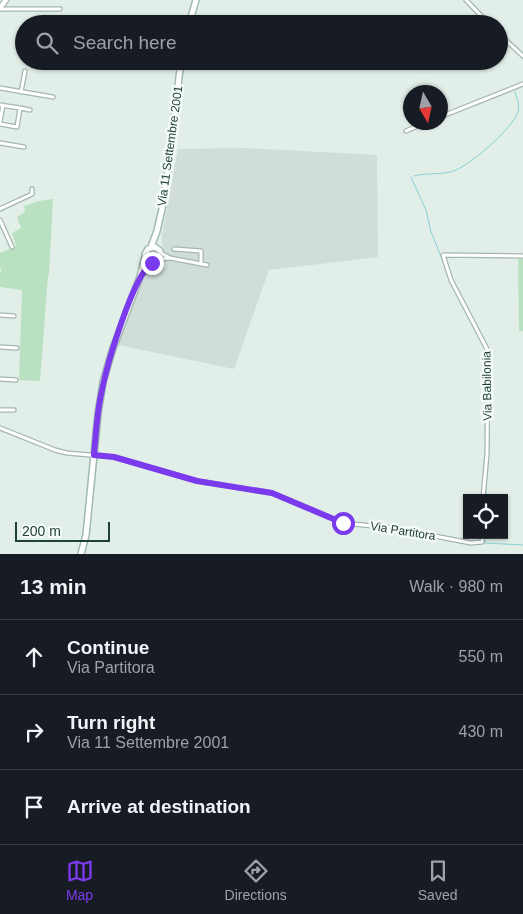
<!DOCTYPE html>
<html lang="en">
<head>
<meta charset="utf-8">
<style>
	:root { --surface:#171b24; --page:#20242c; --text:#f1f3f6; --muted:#9ea1a6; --line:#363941; --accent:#7c3aed }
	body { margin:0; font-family:Helvetica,sans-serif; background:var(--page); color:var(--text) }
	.controls { position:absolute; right:15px; bottom:15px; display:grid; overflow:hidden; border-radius:0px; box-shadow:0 1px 4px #0004 }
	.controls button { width:45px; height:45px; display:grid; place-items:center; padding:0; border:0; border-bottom:1px solid var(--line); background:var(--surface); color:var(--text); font:25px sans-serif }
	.compass { position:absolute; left:403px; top:85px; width:45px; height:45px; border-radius:50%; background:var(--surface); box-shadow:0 1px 4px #0004; rotate:171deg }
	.scale { position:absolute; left:15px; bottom:12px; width:95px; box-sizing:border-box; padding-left:5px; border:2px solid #204135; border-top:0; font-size:14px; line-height:18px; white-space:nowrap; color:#204135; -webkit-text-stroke:4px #f4faf6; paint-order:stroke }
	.stop { position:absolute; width:15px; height:15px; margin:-11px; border:4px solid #7c3aed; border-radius:50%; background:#fff }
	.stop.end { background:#7c3aed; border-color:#fff; box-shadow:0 1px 5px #0008 }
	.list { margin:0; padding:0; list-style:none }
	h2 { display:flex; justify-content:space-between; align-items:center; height:65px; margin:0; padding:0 20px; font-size:21px }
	h2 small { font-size:16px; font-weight:400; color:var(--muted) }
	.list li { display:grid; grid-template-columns:32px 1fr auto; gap:15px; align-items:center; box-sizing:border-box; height:75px; padding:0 20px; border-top:1px solid var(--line) }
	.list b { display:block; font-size:19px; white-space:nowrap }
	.list p { margin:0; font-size:16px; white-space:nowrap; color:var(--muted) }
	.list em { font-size:16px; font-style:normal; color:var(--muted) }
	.icon { flex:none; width:28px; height:28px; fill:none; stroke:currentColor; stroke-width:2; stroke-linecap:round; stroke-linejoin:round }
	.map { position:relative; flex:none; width:523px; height:554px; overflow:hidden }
	.search { position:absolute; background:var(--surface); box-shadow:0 1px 4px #0004; left:15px; right:15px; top:15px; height:55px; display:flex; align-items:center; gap:12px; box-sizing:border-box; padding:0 18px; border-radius:28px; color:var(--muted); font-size:19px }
	.sheet { height:290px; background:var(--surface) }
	nav { display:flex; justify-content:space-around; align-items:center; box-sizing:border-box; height:70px; border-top:1px solid var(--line); background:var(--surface); font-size:14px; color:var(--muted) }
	nav a { display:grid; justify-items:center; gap:2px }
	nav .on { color:var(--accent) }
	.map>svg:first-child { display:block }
	.built { fill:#d0ded7 }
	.green { fill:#b9e1c1 }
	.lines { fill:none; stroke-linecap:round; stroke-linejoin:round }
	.stream { stroke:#86d2d8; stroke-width:1 }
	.minor-casing { stroke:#a4b7af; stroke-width:5.5 }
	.tertiary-casing { stroke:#a4b7af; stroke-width:7 }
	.secondary-casing { stroke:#a0bbaf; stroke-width:8 }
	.minor { stroke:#fff; stroke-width:3 }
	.tertiary { stroke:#fff; stroke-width:4.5 }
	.secondary { stroke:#fff; stroke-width:5 }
	.route { stroke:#7c3aed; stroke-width:6 }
	.labels { text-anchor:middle; stroke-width:5; stroke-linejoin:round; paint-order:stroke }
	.street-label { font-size:12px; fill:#204135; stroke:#f4faf6 }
</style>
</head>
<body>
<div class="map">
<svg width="523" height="554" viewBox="0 0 523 554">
	<rect width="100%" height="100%" fill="#e2eee8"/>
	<!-- built -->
	<path class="built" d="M244 148 377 155 378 257 269 270 234 369 114 344 141 277 147 270 166 268 167 254 162 248V234L178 149Z"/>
	<!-- green -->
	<path class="green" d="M53 199 49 274 48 276 40 381 19 380 22 290 0 287V272L2 271 0 268V253L16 246 12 233 21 228 17 217 25 212 24 206 39 201Z
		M518 259H523V331H519Z"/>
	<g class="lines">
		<!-- stream -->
		<path class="stream" d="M414 176C428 172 442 176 456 170 472 163 512 129 518 112 520 105 517 99 515 92
			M411 177 426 210 431 232 446 269
			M456 294 468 317
			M486 438V374
			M483 470 485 457
			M486 498V481
			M485 535V543L523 545"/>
		<defs>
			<path id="minor" d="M466 0 489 24
				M0 9H60
				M499 34 523 56
				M0 88 53 97
				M21 92 25 71
				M0 105 20 108 17 127 0 124
				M20 108 30 110
				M440 117 523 84
				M0 122 3 105
				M406 131 427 122
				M0 143 24 147
				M0 209 28 196 32 194V189
				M0 220 12 247
				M174 249 201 251V264
				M170 258 207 265
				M161 259 170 258 161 253
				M0 315 14 316
				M0 347 17 348
				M0 379 16 380
				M0 410H14
				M0 428 55 450 67 453 90 455
				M94 455 114 457 197 481 272 493 343 523 393 528 471 543 482 542 483 535
				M483 498 487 454 488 351 451 280 443 255 523 256"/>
			<path id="tertiary" d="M0 8 6 0"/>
			<path id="secondary" d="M189 24 196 0
				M151 247 157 231 164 200 181 61
				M143 273 151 263 158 262 161 258 160 251 155 247 148 249 145 254 146 260 151 263
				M81 554 86 535 98 414 103 382 112 351 140 277 145 257"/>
		</defs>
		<!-- minor casing -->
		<use href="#minor" class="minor-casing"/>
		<!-- tertiary casing -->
		<use href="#tertiary" class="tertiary-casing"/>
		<!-- secondary casing -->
		<use href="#secondary" class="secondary-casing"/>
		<!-- minor -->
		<use href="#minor" class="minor"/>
		<!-- tertiary -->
		<use href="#tertiary" class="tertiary"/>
		<!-- secondary -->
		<use href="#secondary" class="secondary"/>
	</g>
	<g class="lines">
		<!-- route -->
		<path class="route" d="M152 263C133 275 107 365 102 390 97 411 96 433 94 455L114 457 197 481 272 493 343 523"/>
	</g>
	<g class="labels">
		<!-- street labels -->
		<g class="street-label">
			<text transform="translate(170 146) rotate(-82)" y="4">Via 11 Settembre 2001</text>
			<text transform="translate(487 386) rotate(-91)" y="4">Via Babilonia</text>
			<text transform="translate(403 531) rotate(9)" y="4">Via Partitora</text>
		</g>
	</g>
</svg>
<div class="controls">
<button><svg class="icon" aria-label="locate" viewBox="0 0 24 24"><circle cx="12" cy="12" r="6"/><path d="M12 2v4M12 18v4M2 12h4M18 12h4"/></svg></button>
</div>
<svg class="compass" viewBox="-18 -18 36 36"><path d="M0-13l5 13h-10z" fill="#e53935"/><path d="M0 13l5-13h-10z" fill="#9ea1a6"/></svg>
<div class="scale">200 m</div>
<div class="stop" style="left:343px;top:523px"></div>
<div class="stop end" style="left:152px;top:263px"></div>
<div class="search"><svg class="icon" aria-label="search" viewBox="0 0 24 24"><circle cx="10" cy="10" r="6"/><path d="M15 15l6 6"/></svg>Search here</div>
</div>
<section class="sheet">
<h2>13 min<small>Walk · 980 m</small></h2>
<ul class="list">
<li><svg class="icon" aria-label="ahead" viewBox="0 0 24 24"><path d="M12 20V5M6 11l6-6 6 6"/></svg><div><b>Continue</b><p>Via Partitora</p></div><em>550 m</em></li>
<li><svg class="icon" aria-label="right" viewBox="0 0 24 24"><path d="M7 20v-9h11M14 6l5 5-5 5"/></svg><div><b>Turn right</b><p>Via 11 Settembre 2001</p></div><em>430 m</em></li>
<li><svg class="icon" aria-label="arrive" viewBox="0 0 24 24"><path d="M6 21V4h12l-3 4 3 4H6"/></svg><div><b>Arrive at destination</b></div></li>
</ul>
</section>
<nav>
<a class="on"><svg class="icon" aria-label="map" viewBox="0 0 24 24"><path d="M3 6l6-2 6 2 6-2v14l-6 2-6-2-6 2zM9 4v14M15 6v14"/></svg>Map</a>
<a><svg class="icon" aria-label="directions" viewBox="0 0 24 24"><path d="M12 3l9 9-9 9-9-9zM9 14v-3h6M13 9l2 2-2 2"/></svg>Directions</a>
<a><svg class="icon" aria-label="saved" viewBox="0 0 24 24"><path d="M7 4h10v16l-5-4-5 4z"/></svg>Saved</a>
</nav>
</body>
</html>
